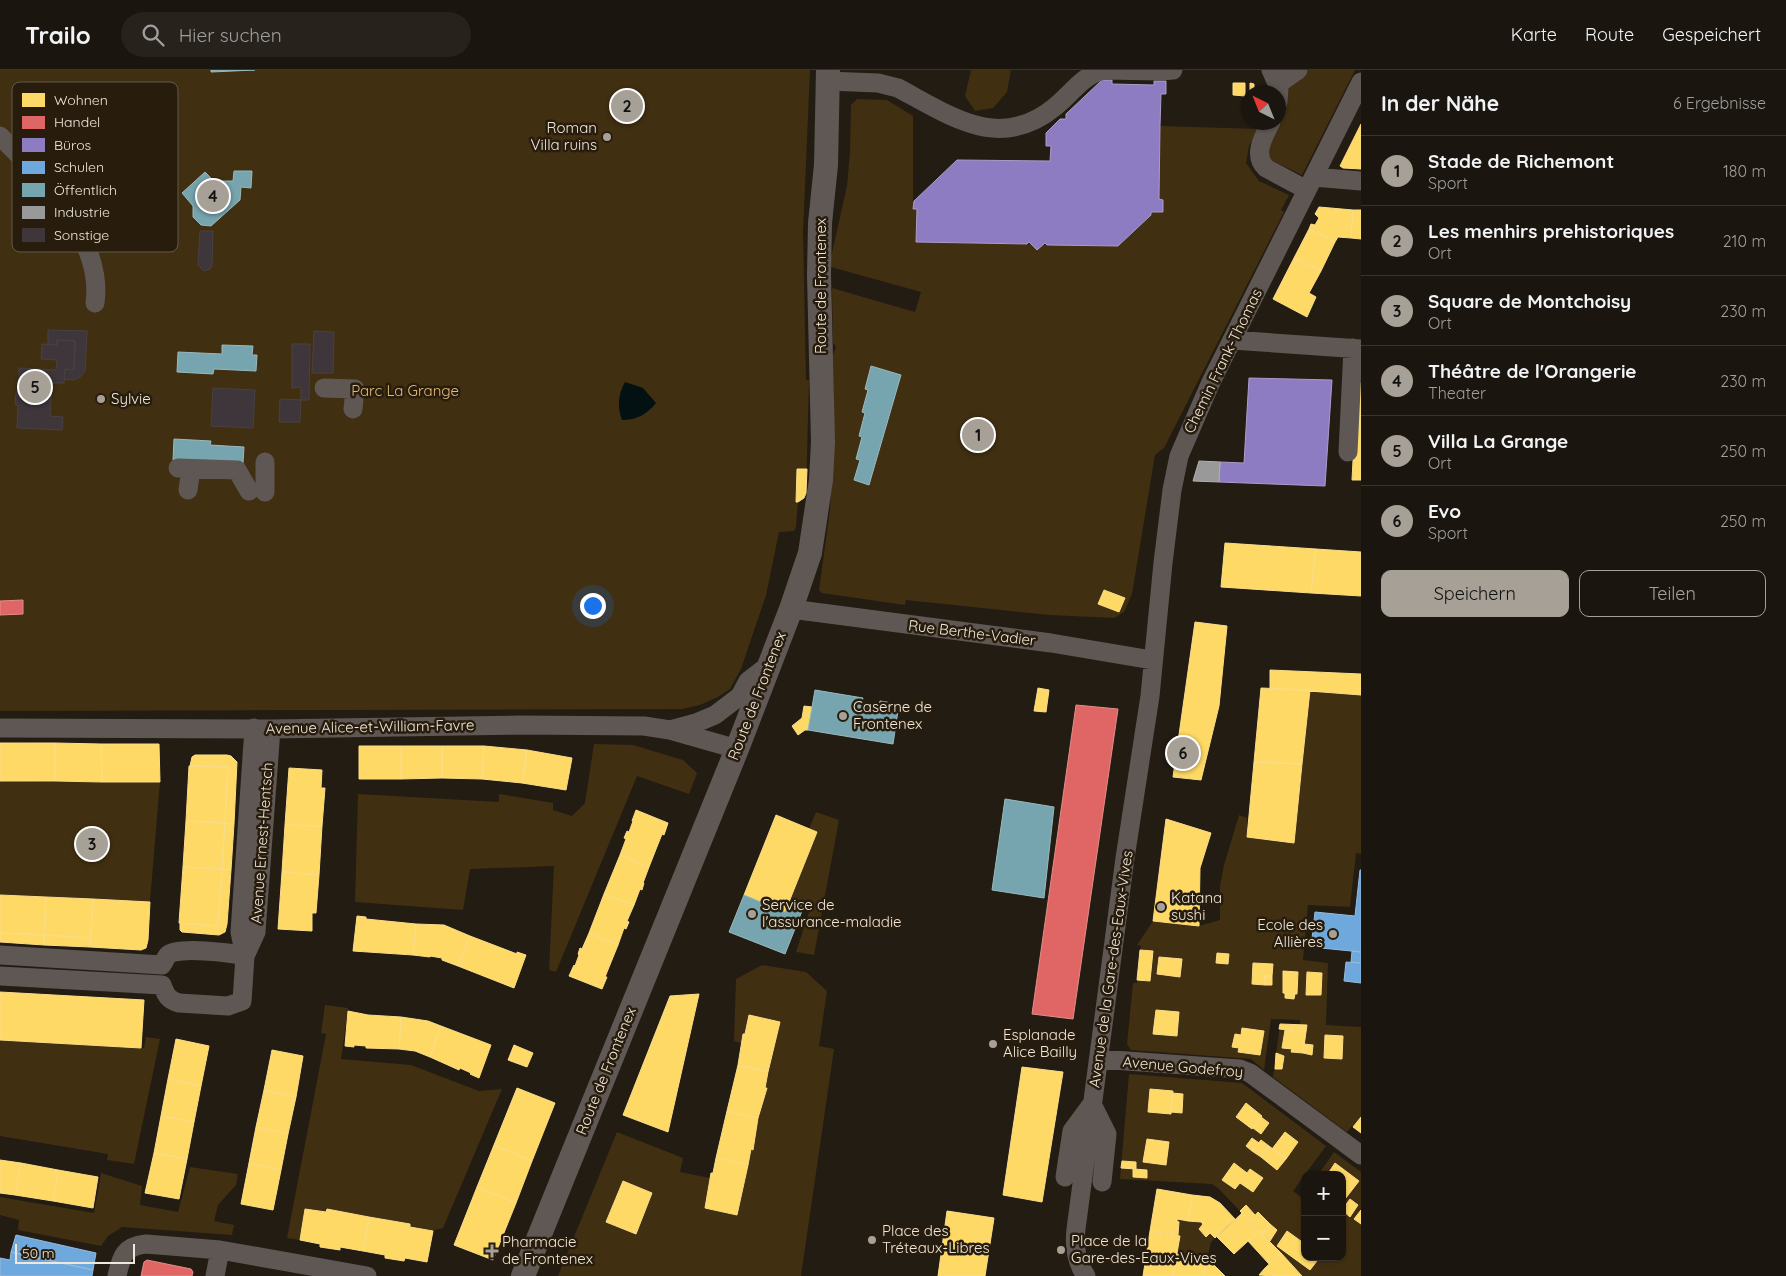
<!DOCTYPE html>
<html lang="de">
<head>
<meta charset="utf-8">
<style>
	:root { --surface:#1a150e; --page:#27221c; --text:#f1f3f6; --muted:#9f9f9e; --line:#38342e; --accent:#a7a096 }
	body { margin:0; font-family:Quicksand,sans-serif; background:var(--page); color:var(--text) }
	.controls { position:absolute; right:15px; bottom:15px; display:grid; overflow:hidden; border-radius:10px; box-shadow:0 1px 4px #0004 }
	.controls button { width:45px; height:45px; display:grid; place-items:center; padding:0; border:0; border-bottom:1px solid var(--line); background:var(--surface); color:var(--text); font:25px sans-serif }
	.compass { position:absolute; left:1241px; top:15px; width:45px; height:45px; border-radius:50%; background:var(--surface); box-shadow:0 1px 4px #0004; rotate:317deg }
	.scale { position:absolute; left:15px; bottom:12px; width:120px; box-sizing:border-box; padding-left:5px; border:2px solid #eee7dc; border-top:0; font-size:14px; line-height:18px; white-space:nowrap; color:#eee7dc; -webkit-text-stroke:4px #281d0d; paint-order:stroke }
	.you { position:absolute; left:592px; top:535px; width:18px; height:18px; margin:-12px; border:4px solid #fff; border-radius:50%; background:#1a73e8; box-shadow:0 0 0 8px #1a73e833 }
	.badge { display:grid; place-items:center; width:32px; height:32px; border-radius:50%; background:var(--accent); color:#111; font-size:16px; font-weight:700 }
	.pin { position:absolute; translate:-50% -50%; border:2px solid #fff; box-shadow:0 1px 5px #0006 }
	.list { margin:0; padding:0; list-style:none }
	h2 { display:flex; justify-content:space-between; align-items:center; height:65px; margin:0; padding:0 20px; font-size:21px }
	h2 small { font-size:16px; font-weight:400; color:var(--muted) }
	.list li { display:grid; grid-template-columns:32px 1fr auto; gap:15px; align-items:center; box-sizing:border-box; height:70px; padding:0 20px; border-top:1px solid var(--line) }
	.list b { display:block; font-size:19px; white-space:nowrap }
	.list p { margin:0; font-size:16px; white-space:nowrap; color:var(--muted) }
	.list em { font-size:16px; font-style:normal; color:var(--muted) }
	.actions { display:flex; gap:10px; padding:15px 20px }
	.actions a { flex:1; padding:11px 0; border:1px solid var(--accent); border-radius:10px; text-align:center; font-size:18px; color:var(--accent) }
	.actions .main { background:var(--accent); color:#111 }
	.icon { flex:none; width:28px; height:28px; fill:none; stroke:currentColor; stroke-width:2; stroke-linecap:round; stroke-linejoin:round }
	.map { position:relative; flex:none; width:1361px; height:1206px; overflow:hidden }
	header { display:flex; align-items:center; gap:30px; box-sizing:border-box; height:70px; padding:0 25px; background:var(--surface); border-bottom:1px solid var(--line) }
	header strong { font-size:24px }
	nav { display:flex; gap:28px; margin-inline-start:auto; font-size:18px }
	.search { width:350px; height:45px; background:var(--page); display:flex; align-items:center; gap:12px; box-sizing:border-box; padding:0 18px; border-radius:28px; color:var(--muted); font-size:19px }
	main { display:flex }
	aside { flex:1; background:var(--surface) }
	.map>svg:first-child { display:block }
	.green { fill:#412f12 }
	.water { fill:#031112 }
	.homes { fill:#ffd966; stroke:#fadd89 }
	.shops { fill:#e06666; stroke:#e48d89 }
	.offices { fill:#8e7cc3; stroke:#ab9cca }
	.schools { fill:#6fa8dc; stroke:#95bbdc }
	.public { fill:#76a5af; stroke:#9ab9bc }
	.industry { fill:#999; stroke:#b2b0ad }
	.building { fill:#3e363a; stroke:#474242 }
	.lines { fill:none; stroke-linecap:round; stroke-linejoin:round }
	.minor { stroke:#5e5754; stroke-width:19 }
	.major { stroke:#5f5854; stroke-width:24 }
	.poi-dot { fill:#a7a096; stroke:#281d0d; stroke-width:2 }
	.labels { text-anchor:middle; stroke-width:5; stroke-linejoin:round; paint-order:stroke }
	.poi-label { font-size:15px; fill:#eee7dc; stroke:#281d0d; text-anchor:start }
	.street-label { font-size:15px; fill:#eee7dc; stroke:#281d0d }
	.park-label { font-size:15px; fill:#e5bb7a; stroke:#281d0d }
	.key { fill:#281d0d; stroke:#635a4b; stroke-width:1 }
	.key-label { font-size:14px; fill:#eee7dc }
</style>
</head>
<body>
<header>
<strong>Trailo</strong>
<div class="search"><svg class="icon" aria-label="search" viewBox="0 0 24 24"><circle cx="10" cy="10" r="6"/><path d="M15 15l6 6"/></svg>Hier suchen</div>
<nav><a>Karte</a><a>Route</a><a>Gespeichert</a></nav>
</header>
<main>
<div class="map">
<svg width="1361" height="1206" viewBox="0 0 1361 1206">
	<rect width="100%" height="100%" fill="#221c13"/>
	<!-- green -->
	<path class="green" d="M0 0H810L803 162 806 310H809L806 423 804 428 798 432 796 457 794 461 779 462 766 525 741 599 730 619 718 627 700 635 683 639 0 641Z
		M971 0H1011L1007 22 993 38 975 41 965 26Z
		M1309 0H1355L1302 105 1271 90 1266 79C1273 67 1281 56 1284 43 1285 37 1284 32 1285 27 1288 13 1299 7 1309 0Z
		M857 29 887 30 913 46V138L917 139 916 172 1118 176 1151 145V142L1159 129 1160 56 1259 59 1249 76 1246 93 1259 111 1289 125 1281 140 1284 142 1164 378 1155 385 1132 524 1124 542 1114 548 1050 545 906 530 905 535 822 523 819 520 830 440 834 371 833 285 836 277 833 273 832 218 915 242 921 222 831 197V187L847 116 850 82 851 35Z
		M1310 620 1361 625V784L1356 783 1350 837 1308 835 1303 890 1328 893 1326 955 1361 957V1063L1352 1056 1347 1062 1273 1007 1280 954 1300 955V950L1271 949 1264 1000 1251 989 1131 980 1127 974 1133 913H1137L1141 876 1137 875 1153 851 1199 856 1220 850V816L1224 795 1239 745 1247 748V767L1294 773Z
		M594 674 633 675 683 690 697 703 689 724 637 706 556 902 549 900 554 796 470 799 463 840 355 832 358 724 499 732V724L553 733V740L572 746 585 733Z
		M0 711 160 712 150 832 0 825Z
		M816 742 839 750 814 885 796 882 810 839 790 831 817 762 809 759Z
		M762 895 806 902 827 921 819 976 834 979 801 1206H558L617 1062 683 1088 680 1102 710 1108 708 1118 737 1144 780 952 749 945 745 964H743L741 973 734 971 736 909Z
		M325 935 348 938 341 989 411 995 479 1021 502 1019 443 1158 432 1161 410 1157V1154L327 1139 326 1142 306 1139 300 1170 287 1168 326 964 321 963Z
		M146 967 160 969 134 1094 107 1090 108 1084 0 1066V970L144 978Z
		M1129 1004 1242 1013 1326 1076 1293 1121 1301 1127 1305 1122V1187H1342V1105H1318L1334 1082 1361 1102V1206H1302L1218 1118 1212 1114 1120 1109Z
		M190 1097 238 1104 236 1115 218 1135 214 1151 234 1155 232 1165 122 1157 108 1166 101 1176 18 1160 19 1150 0 1145V1127L94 1143 101 1103 142 1116 140 1135 178 1142Z
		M1177 1149 1201 1152 1203 1154 1199 1159 1206 1166 1210 1163 1215 1168 1211 1172 1207 1189 1177 1184 1180 1166 1178 1165 1179 1152 1177 1151Z"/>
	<!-- water -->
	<path class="water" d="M625 312 643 318 656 333C647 344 637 350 622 350 617 336 618 325 625 312Z"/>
	<!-- homes -->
	<path class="homes" d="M1233 13H1245V26L1233 25Z
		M1250 13 1254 14V22H1250Z
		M1361 54V99L1343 98 1340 96Z
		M1319 137 1353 140 1351 168 1338 167 1335 172 1309 159 1311 154 1315 155 1319 148 1315 144Z
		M1353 140H1361V169L1351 168Z
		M1309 159 1335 172 1321 201 1294 188Z
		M1294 188 1321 201 1309 223 1316 227 1307 247 1273 229Z
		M1357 313H1361V410H1352Z
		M797 399H807L806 423 804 428 798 432H796Z
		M1225 473 1316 479 1311 523 1221 517Z
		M1316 479 1361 482V526L1311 523Z
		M1104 520 1125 528 1119 542 1098 534Z
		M1195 552 1227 556 1219 636 1201 710 1173 707Z
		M1270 600 1361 604V625L1270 618Z
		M1038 618 1049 620 1046 642 1034 641Z
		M1261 618 1310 620 1302 694 1254 692Z
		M804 636 812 637 808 660H805L798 665 792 656 802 648Z
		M0 673H55V711H0Z
		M55 673 101 674 102 712 55 711Z
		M101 674H159L160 712H102Z
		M359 676H401V709H359Z
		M401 676H442V708L401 709Z
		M442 676H484L482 709 442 708Z
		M484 676 527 680 522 713 482 709Z
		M527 680 572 688 566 720 522 713Z
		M195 685H227L231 686 237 692 234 754 225 753 228 697 190 696 192 687Z
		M1254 692 1302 694 1294 773 1247 767Z
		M189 696 228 697 225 753 186 751Z
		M289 698 322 700 321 718H325L322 756 285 755Z
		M636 740 668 753 664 765 662 764 649 797 620 785 626 769 624 768 627 761 629 762 633 751H632Z
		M776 745 817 762 785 842 744 825Z
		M1166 749 1211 763 1200 798 1199 856 1153 851Z
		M186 751 225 753 222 799 183 797Z
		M225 753 234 754 231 800 222 799Z
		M285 755 322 756 319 805 282 802Z
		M620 785 649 797 643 813H644L642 820 640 819 634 835 604 824Z
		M183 797 222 799 218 856 179 853Z
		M222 799 231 800 227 854 225 862 219 865 182 862 180 860V853L218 856Z
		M282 802 319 805 316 843H312V861L278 859Z
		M604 824 634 835 627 851 629 852 626 859 624 858 618 875 589 863Z
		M0 825 46 827 44 865 0 863Z
		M46 827 93 829 91 868 44 865Z
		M93 829 150 832 148 870 146 878 141 880 90 877Z
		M357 846 366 847V849L416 854 413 885 353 881Z
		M416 854 444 855 470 866 458 896 442 890V888L430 886V887L413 885Z
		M0 863 44 865V875L0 872Z
		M589 863 618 875 605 907H607L602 919 569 906 574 895 575 896 579 885 578 884 580 878 582 879Z
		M44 865 91 868 90 877 44 875Z
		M470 866 517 884V882L526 885 514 918 458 896Z
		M1140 880 1153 881 1150 911 1137 910Z
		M1217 883 1229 884 1228 894 1216 893Z
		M1159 887 1182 889 1180 907 1157 904Z
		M1253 893 1273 894 1272 906H1265V915L1252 914Z
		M1283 901 1298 902 1297 924 1283 923Z
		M1307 902 1322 903 1321 925H1306Z
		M1265 906H1272V915H1265Z
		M0 922 144 930 141 978 0 970Z
		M1285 923 1295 924 1294 929 1285 928Z
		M699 924 668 1062 623 1045 670 926Z
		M1156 940 1179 942 1177 966 1153 964Z
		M348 941 368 945 401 947 399 979 366 978V976L354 975V977L345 976Z
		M749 945 780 952 768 1002 738 995 743 964H745Z
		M401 947 428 951 441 956 430 987 415 981 399 979Z
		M1280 954 1307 955 1306 962 1279 959Z
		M441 956 491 975 479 1008 470 1004 471 1003 460 998 459 1000 430 987Z
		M1242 958 1264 961 1260 985 1238 982 1239 978 1232 977 1235 964 1241 965Z
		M1285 960 1306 962 1303 983 1291 982 1292 979 1282 978Z
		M1325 965 1343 966 1342 989 1324 988Z
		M176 969 209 976 201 1016 168 1009Z
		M1304 974 1313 975 1312 985 1303 983Z
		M514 975 533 983 527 997 508 990Z
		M272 980 303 986 296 1027 264 1020Z
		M1276 983 1284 986 1282 999H1275Z
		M738 995 768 1002 765 1018H767L758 1048 727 1041Z
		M1022 997 1063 1002 1042 1132 1003 1125Z
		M168 1009 201 1016 194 1052 161 1046Z
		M517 1018 555 1033 532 1091 494 1075Z
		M1150 1019 1173 1021 1171 1044 1148 1042Z
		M264 1020 296 1027 288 1064 256 1057Z
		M1172 1023 1183 1024 1182 1043 1171 1042Z
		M1246 1033 1262 1046 1252 1059 1236 1047Z
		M727 1041 758 1048 753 1080 751 1079 748 1095 716 1088Z
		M161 1046 194 1052 187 1089 154 1083Z
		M1261 1047 1269 1053 1261 1064 1253 1058Z
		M1361 1047V1063L1353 1057Z
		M256 1057 288 1064 281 1100 249 1093Z
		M1285 1062 1298 1072 1286 1089 1272 1079Z
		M1252 1068 1259 1073 1252 1081 1246 1076Z
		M1147 1069 1169 1072 1166 1095 1143 1092Z
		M1261 1070 1269 1076 1261 1087 1252 1081Z
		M494 1075 532 1091 516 1133 477 1117Z
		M1269 1076 1286 1089 1277 1100 1261 1087Z
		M154 1083 187 1089 179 1129 145 1123Z
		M716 1088 748 1095 737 1145 705 1138 711 1103H713Z
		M0 1090 21 1093 15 1125 0 1123Z
		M1122 1091 1136 1092V1099L1121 1098Z
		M21 1093 58 1100 53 1131 15 1125Z
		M249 1093 281 1100 273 1140 241 1134Z
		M1234 1093 1247 1103 1250 1099 1263 1108 1253 1122 1240 1113 1235 1119 1222 1110Z
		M1335 1093 1359 1111 1342 1133V1105H1327Z
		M1133 1099 1147 1100V1108L1133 1107Z
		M58 1100 98 1107 93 1138 53 1131Z
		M623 1111 652 1123 636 1164 606 1152Z
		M477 1117 516 1133 493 1190 454 1175Z
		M1157 1119 1192 1125 1188 1151 1177 1149V1151L1179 1152 1178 1165 1150 1161Z
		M1192 1125 1210 1127 1220 1133 1235 1149 1215 1168 1210 1163 1206 1167 1199 1159 1203 1154 1201 1152 1188 1151Z
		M1350 1129 1358 1135 1350 1147 1342 1140Z
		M1246 1135 1255 1145 1250 1151 1240 1141Z
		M305 1139 326 1142 327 1139 369 1147 363 1181 340 1177V1180L320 1177V1174L300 1170Z
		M1361 1140V1154L1354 1149Z
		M947 1141 994 1148 985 1206H938Z
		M1258 1142 1270 1154 1262 1164 1250 1151Z
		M1242 1143 1259 1161 1234 1184 1217 1167Z
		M369 1147 410 1154V1157L433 1161 427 1192 405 1188 404 1191 385 1188V1185L363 1181Z
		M1270 1154 1277 1160 1270 1171 1262 1164Z
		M1150 1161 1180 1166 1173 1206H1143Z
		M1259 1161 1281 1183 1269 1194 1248 1171Z
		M1287 1161 1305 1174V1187H1320L1310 1200 1277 1176Z
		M1281 1183 1302 1206H1273L1265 1198Z
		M1177 1184 1207 1189 1203 1206H1173Z
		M1206 1192 1213 1194 1225 1206H1203Z
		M1265 1198 1273 1206 1259 1205Z"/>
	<!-- shops -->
	<path class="shops" d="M23 530V544L0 545V531Z
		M1076 635 1118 639 1073 949 1032 944Z
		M147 1190 191 1199 193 1202 192 1206H141L144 1192Z"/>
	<!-- offices -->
	<path class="offices" d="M1102 10H1112V14L1154 15V11H1166V24H1161L1160 56 1159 129 1163 130V142H1151V145L1118 176 1047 175 1045 173 1037 180 1029 172 1027 174 916 172 917 139H913L914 131 957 90 1050 91 1051 76H1046V63L1060 49H1066V44Z
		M1249 308 1332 310 1325 416 1219 412 1220 392 1244 393Z"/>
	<!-- schools -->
	<path class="schools" d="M1360 800H1361V882L1311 877 1315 842 1355 846Z
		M1352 881 1361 882V893L1351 892Z
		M1346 892 1361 893V913L1344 911Z
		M16 1165 96 1183 93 1200 11 1182Z
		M11 1182 93 1200 92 1206H0V1188L10 1190Z"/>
	<!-- public -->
	<path class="public" d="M211 0H255L211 2Z
		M234 101H252L251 118 241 117 240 130 211 156 201 155 193 147V136L182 123 205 102 218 115 222 111H233Z
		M222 275 253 276 252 285H257L256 301 214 299 213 304 177 302 178 282 222 284Z
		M871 296 901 305 869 415 854 410 860 390 856 389 862 367 859 366 865 343 862 342 868 320 865 319Z
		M174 369 211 371 210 375 244 377 243 393 173 390Z
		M815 620 863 628 862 632 879 635 880 631 899 634 893 674 808 660Z
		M1005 729 1054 737 1044 828 992 820Z
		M744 825 785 842 790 831 804 836 785 884 729 862Z"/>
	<!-- industry -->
	<path class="industry" d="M1199 391 1220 392 1219 412 1193 411Z"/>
	<!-- building -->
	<path class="building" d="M200 161H213L212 195 210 199 204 201 198 195Z
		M48 260 87 261 85 301 80 307 74 310 64 309 65 299 74 300 75 271 57 270V275L48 274Z
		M314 261 334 262 333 303H312Z
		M57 270 75 271 74 300 65 299 64 313H52L50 346 63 347 62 360 17 358 18 336 15 334 16 323 19 322V298L56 300 57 290 41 289 42 274 57 275Z
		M292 274H310L309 330H301V317L292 318Z
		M213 318 255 320 253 358 211 356Z
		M280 329 301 330 300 352H279Z"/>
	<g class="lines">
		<!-- minor -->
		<path class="minor" d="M1104 0 1161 1 1173 0
			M1271 0 1279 18 1278 32
			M827 11 878 13 898 18C951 46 1000 83 1056 36 1072 23 1083 5 1104 0
			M1278 14 1298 0
			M1271 52C1264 66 1252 85 1266 98L1307 120
			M0 66C41 107 104 169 95 233
			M1314 107 1361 111
			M1232 270 1361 279
			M324 318 355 319 353 339
			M1348 382 1353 278
			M265 392V422
			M178 398 237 400 249 421
			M188 420 191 399
			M791 539 1051 573 1152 590
			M0 658 271 659 521 655 644 656 670 660 737 679
			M670 660 696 653 715 645 740 626 748 611 770 594
			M0 885 162 895C164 892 166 887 168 885 177 876 232 883 245 886L240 862 254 658
			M0 906 162 915C166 925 168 930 179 933L228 936 242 931 245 886 256 862 271 659
			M1099 989 1240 999 1250 1003 1361 1085
			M1065 1107 1072 1061 1092 1034 1107 1064 1102 1112
			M117 1206C121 1187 124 1176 146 1174L220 1180 367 1206
			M215 1206 220 1180
			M1086 1206C1076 1192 1074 1176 1076 1159L1125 788 1150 626 1163 493 1172 420 1179 386 1211 312 1361 12"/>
		<!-- major -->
		<path class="major" d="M523 1206 737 679 791 539 810 483 821 410 823 372 819 205 820 153 826 95 828 0"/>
	</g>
	<!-- markers -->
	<g class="poi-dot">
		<circle cx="607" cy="67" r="5"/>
		<circle cx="101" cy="329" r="5"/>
		<circle cx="843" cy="646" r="5"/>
		<circle cx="1161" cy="837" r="5"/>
		<circle cx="752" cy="844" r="5"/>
		<circle cx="1333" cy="864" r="5"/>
		<circle cx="993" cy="974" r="5"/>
		<circle cx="872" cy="1170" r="5"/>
		<circle cx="1061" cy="1180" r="5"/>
		<path d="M489.5 1173.5h5v5h5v5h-5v5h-5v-5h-5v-5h5z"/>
	</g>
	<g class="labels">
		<!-- poi labels -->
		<g class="poi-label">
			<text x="597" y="63" text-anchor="end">Roman<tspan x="597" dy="17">Villa ruins</tspan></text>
			<text x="111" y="334">Sylvie</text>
			<text x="853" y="642">Caserne de<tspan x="853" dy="17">Frontenex</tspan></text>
			<text x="1171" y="833">Katana<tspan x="1171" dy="17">sushi</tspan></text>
			<text x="762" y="840">Service de<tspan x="762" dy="17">l'assurance-maladie</tspan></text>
			<text x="1323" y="860" text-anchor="end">Ecole des<tspan x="1323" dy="17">Allières</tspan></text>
			<text x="1003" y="970">Esplanade<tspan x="1003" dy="17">Alice Bailly</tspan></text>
			<text x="882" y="1166">Place des<tspan x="882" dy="17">Tréteaux-Libres</tspan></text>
			<text x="1071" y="1176">Place de la<tspan x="1071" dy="17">Gare-des-Eaux-Vives</tspan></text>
			<text x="502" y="1177">Pharmacie<tspan x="502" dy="17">de Frontenex</tspan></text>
		</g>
		<!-- street labels -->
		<g class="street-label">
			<text transform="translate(821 216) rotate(-90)" y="5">Route de Frontenex</text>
			<text transform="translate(1223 291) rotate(-64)" y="5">Chemin Frank-Thomas</text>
			<text transform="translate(972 563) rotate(7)" y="5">Rue Berthe-Vadier</text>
			<text transform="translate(757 626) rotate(-69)" y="5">Route de Frontenex</text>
			<text transform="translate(370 657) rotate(-1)" y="5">Avenue Alice-et-William-Favre</text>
			<text transform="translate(262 773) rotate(-86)" y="5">Avenue Ernest-Hentsch</text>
			<text transform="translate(1111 899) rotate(-82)" y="5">Avenue de la Gare-des-Eaux-Vives</text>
			<text transform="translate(1183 997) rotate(5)" y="5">Avenue Godefroy</text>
			<text transform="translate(606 1001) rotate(-68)" y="5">Route de Frontenex</text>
		</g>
		<!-- park labels -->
		<g class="park-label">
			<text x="405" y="326">Parc La Grange</text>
		</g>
	</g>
	<!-- legend -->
	<rect x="12" y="12" width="166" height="170" rx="8" class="key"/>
	<rect x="22" y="23" width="23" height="14" fill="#ffd966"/>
	<rect x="22" y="46" width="23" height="13" fill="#e06666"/>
	<rect x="22" y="68" width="23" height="14" fill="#8e7cc3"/>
	<rect x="22" y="91" width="23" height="13" fill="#6fa8dc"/>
	<rect x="22" y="113" width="23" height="14" fill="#76a5af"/>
	<rect x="22" y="136" width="23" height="13" fill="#999"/>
	<rect x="22" y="158" width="23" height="14" fill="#3e363a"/>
	<g class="key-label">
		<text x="54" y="35">Wohnen</text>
		<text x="54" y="57">Handel</text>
		<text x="54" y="80">Büros</text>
		<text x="54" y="102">Schulen</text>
		<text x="54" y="125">Öffentlich</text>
		<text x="54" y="147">Industrie</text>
		<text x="54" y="170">Sonstige</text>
	</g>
</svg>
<div class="controls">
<button>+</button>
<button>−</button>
</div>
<svg class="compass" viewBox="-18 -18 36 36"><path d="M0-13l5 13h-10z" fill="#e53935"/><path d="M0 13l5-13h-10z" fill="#9f9f9e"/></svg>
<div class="scale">50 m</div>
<div class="you"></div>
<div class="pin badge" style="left:978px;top:365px">1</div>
<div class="pin badge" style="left:627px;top:36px">2</div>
<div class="pin badge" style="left:92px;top:774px">3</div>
<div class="pin badge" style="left:213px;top:126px">4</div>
<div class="pin badge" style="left:35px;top:317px">5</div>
<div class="pin badge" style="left:1183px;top:683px">6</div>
</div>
<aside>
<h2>In der Nähe<small>6 Ergebnisse</small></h2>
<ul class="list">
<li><span class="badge">1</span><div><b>Stade de Richemont</b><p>Sport</p></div><em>180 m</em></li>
<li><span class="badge">2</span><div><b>Les menhirs prehistoriques</b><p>Ort</p></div><em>210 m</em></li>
<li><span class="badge">3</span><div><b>Square de Montchoisy</b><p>Ort</p></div><em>230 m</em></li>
<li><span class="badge">4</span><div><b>Théâtre de l'Orangerie</b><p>Theater</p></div><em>230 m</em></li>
<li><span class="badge">5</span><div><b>Villa La Grange</b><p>Ort</p></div><em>250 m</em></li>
<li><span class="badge">6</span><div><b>Evo</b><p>Sport</p></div><em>250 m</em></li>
</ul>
<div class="actions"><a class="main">Speichern</a><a>Teilen</a></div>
</aside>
</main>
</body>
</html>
